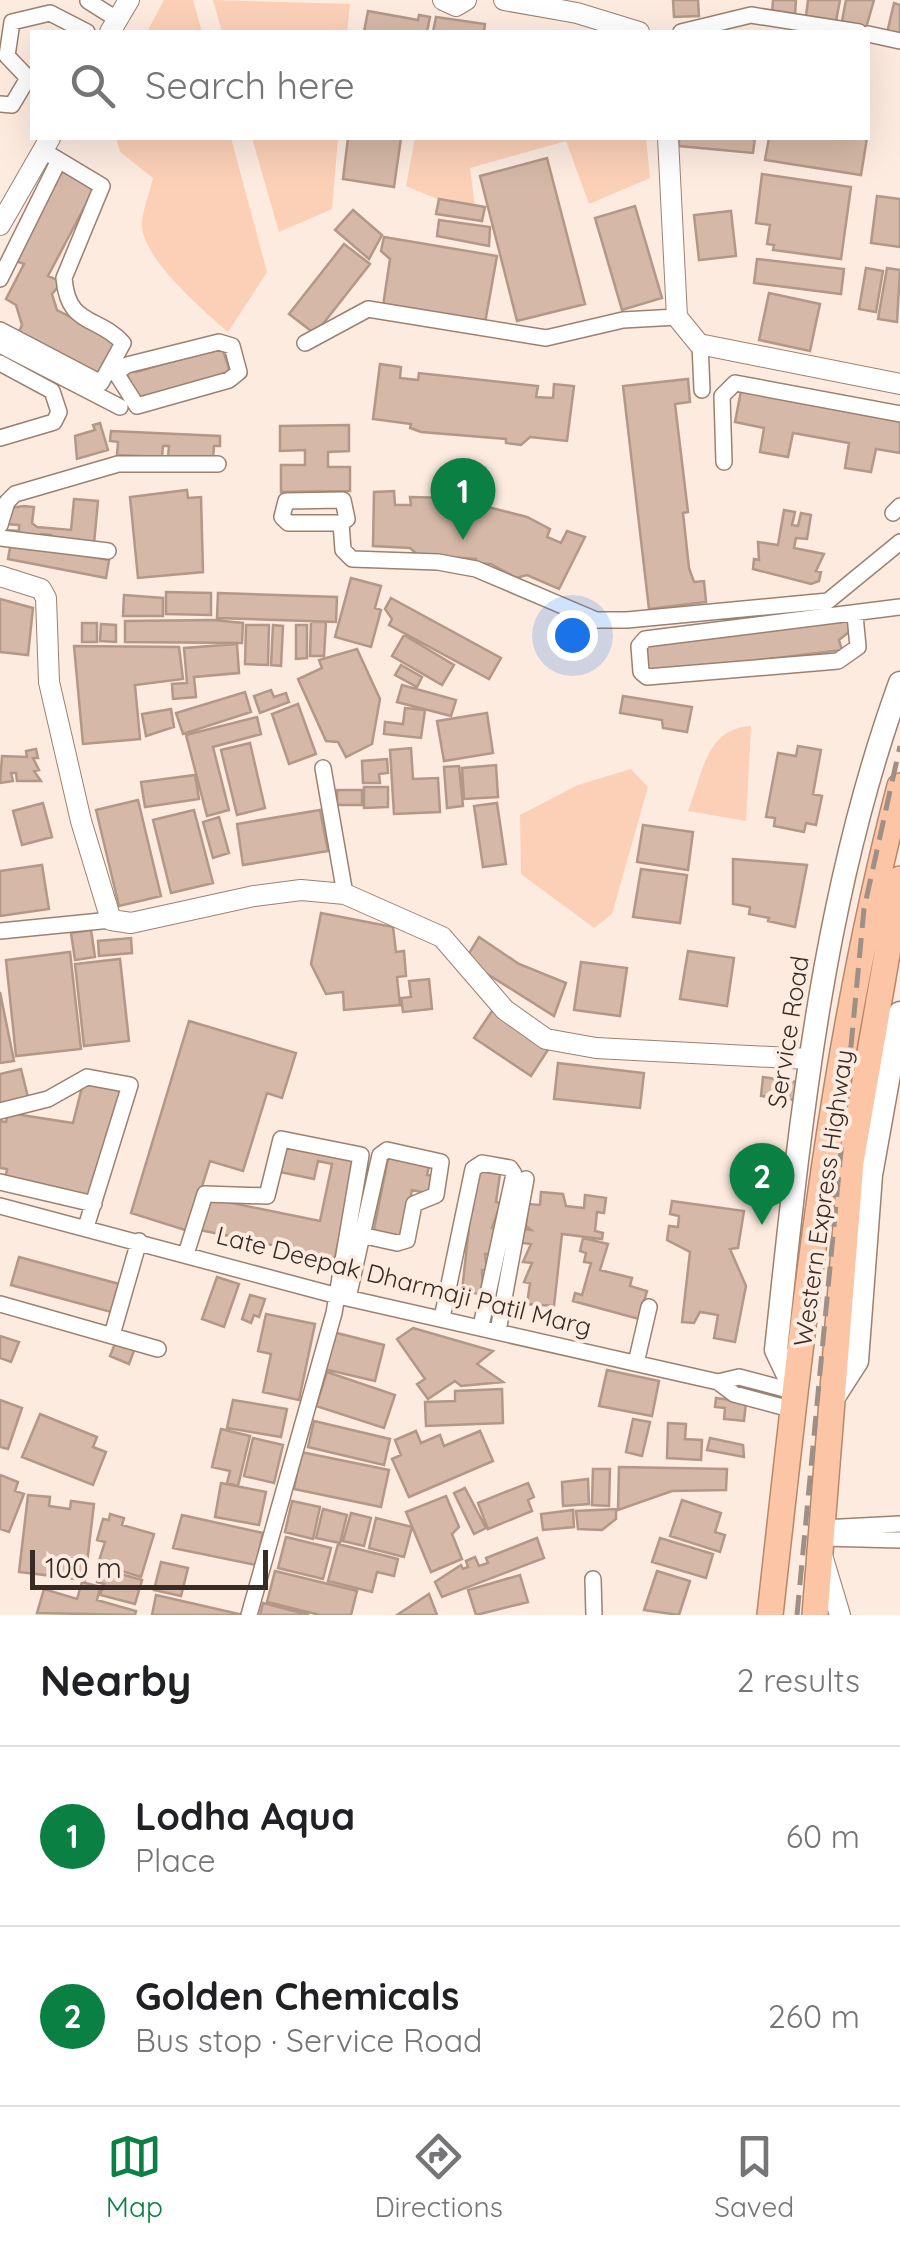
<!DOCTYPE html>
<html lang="en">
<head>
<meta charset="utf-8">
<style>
	:root { --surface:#fff; --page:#f2f2f2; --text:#202124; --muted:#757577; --line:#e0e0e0; --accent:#0b8043 }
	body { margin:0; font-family:Quicksand,sans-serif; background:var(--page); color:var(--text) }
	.scale { position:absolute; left:30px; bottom:25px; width:238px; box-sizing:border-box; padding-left:10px; border:5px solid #372c25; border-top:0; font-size:28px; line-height:35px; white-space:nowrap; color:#372c25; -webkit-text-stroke:8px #fdebe0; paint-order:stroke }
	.you { position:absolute; left:572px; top:635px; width:35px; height:35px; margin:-25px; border:8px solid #fff; border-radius:50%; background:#1a73e8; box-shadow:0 0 0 15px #1a73e833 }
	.badge { display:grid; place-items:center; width:65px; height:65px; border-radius:50%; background:var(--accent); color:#fff; font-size:32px; font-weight:700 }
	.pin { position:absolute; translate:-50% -82px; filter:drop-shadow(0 2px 5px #0008) }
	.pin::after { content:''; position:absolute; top:52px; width:35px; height:30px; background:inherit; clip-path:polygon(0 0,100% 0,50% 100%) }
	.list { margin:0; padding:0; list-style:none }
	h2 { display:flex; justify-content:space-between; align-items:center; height:130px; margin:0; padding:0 40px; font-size:42px }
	h2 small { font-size:32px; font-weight:400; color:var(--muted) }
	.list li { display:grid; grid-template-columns:65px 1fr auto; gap:30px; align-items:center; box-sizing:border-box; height:180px; padding:0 40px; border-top:2px solid var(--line) }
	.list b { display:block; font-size:38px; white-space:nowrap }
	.list p { margin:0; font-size:32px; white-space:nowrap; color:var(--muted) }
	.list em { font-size:32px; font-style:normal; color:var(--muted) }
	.icon { flex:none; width:55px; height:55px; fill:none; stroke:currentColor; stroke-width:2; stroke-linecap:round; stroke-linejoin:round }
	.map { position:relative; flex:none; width:900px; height:1615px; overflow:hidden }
	.search { position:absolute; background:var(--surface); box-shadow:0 10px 40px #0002; left:30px; right:30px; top:30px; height:110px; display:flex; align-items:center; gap:25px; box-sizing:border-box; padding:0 35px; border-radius:0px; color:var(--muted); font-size:38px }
	.sheet { height:490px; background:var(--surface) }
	nav { display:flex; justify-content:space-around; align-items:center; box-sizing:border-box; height:140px; border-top:2px solid var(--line); background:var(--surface); font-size:28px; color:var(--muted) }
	nav a { display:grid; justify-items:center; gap:5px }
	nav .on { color:var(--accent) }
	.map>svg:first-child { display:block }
	.green { fill:#fbd0b7 }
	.building { fill:#d5b8a7; stroke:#b39787; stroke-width:2.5 }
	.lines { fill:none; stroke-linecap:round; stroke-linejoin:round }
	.minor-casing { stroke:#9c8171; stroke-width:18 }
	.tertiary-casing { stroke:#9c8171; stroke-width:22 }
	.secondary-casing { stroke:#9c8171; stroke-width:25 }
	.trunk-casing { stroke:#b7876a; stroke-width:28 }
	.minor { stroke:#fff; stroke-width:15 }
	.tertiary { stroke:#fff; stroke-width:20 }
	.secondary { stroke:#fff; stroke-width:22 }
	.trunk { stroke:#fcc6a6; stroke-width:25 }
	.rail { stroke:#9f9087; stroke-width:5; stroke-dasharray:20 10; stroke-linecap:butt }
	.labels { text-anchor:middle; stroke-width:8; stroke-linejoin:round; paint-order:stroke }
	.street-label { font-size:25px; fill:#372c25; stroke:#fdebe0 }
</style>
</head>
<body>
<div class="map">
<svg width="900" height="1615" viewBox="0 0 900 1615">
	<rect width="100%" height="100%" fill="#fdebe0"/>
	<!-- green -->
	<path class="green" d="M164 0H193L202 32H147Z
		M213 0 350 4 347 32H222Z
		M116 138H231L267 272 228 332C204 311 140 257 142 223 143 208 150 192 153 178L120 152Z
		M252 138H338L332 209 279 232Z
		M415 138H646L650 178 589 204 566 141 470 168 476 215 406 186Z
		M751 726 746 821 688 811C703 773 706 728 751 726Z
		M631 769 648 787 612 914 594 928 521 874 520 815 578 785Z"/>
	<!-- building -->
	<path class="building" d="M673 0H698L699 16 674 17Z
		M773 0H796L795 15 772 13Z
		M808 0H840L836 21 806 16Z
		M846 0H874L866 28 842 21Z
		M894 3 900 5V36L887 33Z
		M368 11 418 20 419 15 430 17 427 32H364Z
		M436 17 485 24 484 32H433Z
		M348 138H401L394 187 343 179Z
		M679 138H755L753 153 679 146Z
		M769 138H867L861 175 765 160Z
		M547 158 585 304 517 321 480 176Z
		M59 170 95 187 48 276 62 282 52 294 57 310 120 342 98 380 18 334 22 325 16 305 6 299 24 264 11 259Z
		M762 174 851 187 841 259 773 250 774 245 767 244 770 225 756 223Z
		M877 196 900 199V247L871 243Z
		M439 199 485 207 482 221 436 214Z
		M635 206 662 298 622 310 595 218Z
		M353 210 382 235 369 259 335 230Z
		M731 211 736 256 699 260 694 215Z
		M439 220 490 227 489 246 437 236Z
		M384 237 497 256 485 323 383 306 390 259 381 251Z
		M344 244 370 264 315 334 289 314Z
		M757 259 844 269 841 294 754 283Z
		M866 268 883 271 876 312 859 309Z
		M887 268 900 270 897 322 878 319Z
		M769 293 820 304 810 351 759 340Z
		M222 347 231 375 135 402 126 369 134 366 136 372Z
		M380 364 401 367 400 378 418 380 419 373 538 386 536 397 553 398 554 384 574 386 567 441 530 437 521 445 506 443V439L421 432 410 428 411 424 373 419Z
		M688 379 690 402 675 404 688 512 683 513 689 568 694 582 704 581 706 602 649 609 623 386Z
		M741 391 900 420V453L876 449 871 472 845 468 849 443 793 433 788 457 760 452 764 428 735 422Z
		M100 423 108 450 77 459 75 436 95 430 93 425Z
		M349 425V451L328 452V467H350V491L281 492V465H305V450L280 451V426Z
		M111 431 220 436V446H214L213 459 168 457 169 446H163L162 457 117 455 118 442 110 441Z
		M187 490 188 498 201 497 203 572 138 578 130 497Z
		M394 491 395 505H411L410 497 453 498 527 517 550 529 547 537 561 543 567 531 585 537 559 589 527 575 516 578 491 564 475 563 476 559 418 555 410 548 373 546 374 492Z
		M74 499 98 501 94 544 51 540V535L41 534 40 539 8 536V530L19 531V525L6 524 8 508 24 506 34 507 32 523 37 527 71 530Z
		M784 510 795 512 792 525 798 526 801 513 811 515 807 539 796 538 794 548 824 554 816 571 821 572 819 581 811 584 753 569 754 559 759 560 758 542 778 545Z
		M11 542 109 560 106 578 8 559Z
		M351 578 381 586 375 608 381 610 371 647 335 637Z
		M166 592 211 593V615L166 614Z
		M218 593 337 597 336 622 217 618Z
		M124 595 163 598V616H123Z
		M391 598 501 658 489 679 389 625 392 619 385 609Z
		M0 599 33 608 28 655 0 652Z
		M213 620 243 623 242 643 125 642V621Z
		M848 621 849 632 839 640 842 650 647 674 644 643Z
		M311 622H326L324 656H310Z
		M82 623H97V642H82Z
		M101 624 116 625V642L100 641Z
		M246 625H269L268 665 245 664Z
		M273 625 283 626 281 666 271 665Z
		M296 625H307V658L296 659Z
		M404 635 454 665 442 685 392 656Z
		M237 644 239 673 194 677 196 697 173 699 172 684 187 683 184 648Z
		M74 646 179 647 183 679 135 685 140 739 83 744Z
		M357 649 380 699 372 744 346 757 338 742 326 741 298 679 322 668 319 660Z
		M401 665 422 677 417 687 395 675Z
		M402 685 456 700 451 716 397 702Z
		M271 690 274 697 286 693 289 702 260 713 254 696Z
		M245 692 251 712 183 734 176 713Z
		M623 696 692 707 687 732 663 728 662 720 620 713Z
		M298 704 316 754 289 764 272 714Z
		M405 708 425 710 421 738 384 734 385 722 403 724Z
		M171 709 174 727 146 736 142 714Z
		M487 713 493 753 444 761 437 721Z
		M257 717 261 734 213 747 229 810 207 816 186 735Z
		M250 743 265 808 237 815 221 750Z
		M798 746 821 750 813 794 822 796 816 825 806 823 804 832 774 826 775 818 766 817 778 753 796 756Z
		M411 748 413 779 438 778 440 812 394 814 390 750Z
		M36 749 38 758H33L39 770 34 771 41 781H17L16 773H11L13 781 0 783 2 756 27 757 26 751Z
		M387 759 388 773 379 774 380 783H363L362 761Z
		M496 765 498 797 464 799 462 768Z
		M459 766 463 806 447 808 444 767Z
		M195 775 199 799 145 807 141 782Z
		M364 787H388V807L364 808Z
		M337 790H362V805H337Z
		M138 800 161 896 119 906 96 810Z
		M43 803 52 837 22 845 13 811Z
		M497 803 506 864 483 867 474 806Z
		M194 810 213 883 171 893 153 820Z
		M320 810 328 851 243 865 237 824Z
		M219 817 229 853 213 858 203 822Z
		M643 825 693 832 688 870 637 862Z
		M733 859 807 865 795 927 768 921 769 918 749 914 750 907 733 904Z
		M42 865 49 909 0 916V871Z
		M641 869 687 875 680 923 633 917Z
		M321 913 393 927 396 952 404 951 406 976 397 977 400 1005 344 1010 343 992 326 994 311 964Z
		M91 930 95 957 75 960 71 933Z
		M479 937 519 964 566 983 554 1016 465 960Z
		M131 938 132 953 99 956 98 941Z
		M688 951 734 958 727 1006 680 999Z
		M70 952 81 1049 16 1056 6 960Z
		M120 959 129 1041 84 1046 75 964Z
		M581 962 627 968 620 1016 574 1010Z
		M429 979 432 1009 403 1012 401 998 411 997 409 981Z
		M0 992 14 1061 0 1063Z
		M494 1008 551 1045 531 1076 474 1038Z
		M189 1021 296 1053 282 1098 267 1093 243 1171 210 1161 188 1231 131 1213Z
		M558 1063 644 1073 640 1108 554 1099Z
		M21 1069 28 1097 0 1104V1074Z
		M763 1077 797 1082 795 1100 761 1096Z
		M83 1083 126 1092 91 1198 5 1179 7 1169 0 1168V1121L6 1122 8 1113 73 1123Z
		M286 1142 356 1157 335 1258 200 1230 207 1198 320 1221 332 1164 318 1161 314 1179 280 1172Z
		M389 1154 430 1162 427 1175 434 1176 431 1194 412 1190 402 1240 373 1234Z
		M475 1171 500 1174 496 1202 501 1203 492 1228 498 1229 495 1255 485 1254 487 1270H482L483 1288 479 1294 462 1291Z
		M541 1192 563 1194 566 1206 584 1208 585 1195 606 1198 604 1213 597 1212 595 1231 603 1233 602 1239 562 1234 554 1306 527 1304 530 1283 524 1282 532 1263 523 1262 531 1244 522 1243 523 1229 531 1230 526 1226 528 1204 540 1205Z
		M672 1201 744 1211 738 1248 730 1249 746 1286 735 1342 714 1338 718 1315 700 1312 694 1323 682 1322 690 1252 667 1240 669 1226 678 1227 679 1216 670 1214Z
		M583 1238 608 1244 600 1270 632 1278 630 1286 647 1291 639 1319 573 1301 575 1293 582 1295 591 1263 584 1262 586 1253 580 1251Z
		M19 1257 123 1285 115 1313 11 1285Z
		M217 1277 239 1284 224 1327 202 1319Z
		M250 1295 265 1299 259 1317 254 1315 251 1323 242 1319Z
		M266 1314 315 1324 299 1400 263 1392 271 1354 258 1351Z
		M413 1328 493 1351 477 1364 503 1382 461 1386 455 1381 428 1399 417 1384 425 1379 397 1339Z
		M333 1332 384 1345 375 1381 324 1369Z
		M0 1336 19 1342 11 1362 0 1358Z
		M116 1341 135 1348 129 1364 110 1356Z
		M607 1370 659 1381 652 1416 599 1406Z
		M327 1372 395 1395 384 1428 316 1406Z
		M502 1389 503 1423 426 1426 425 1402 455 1401V1391Z
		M716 1398 746 1402 744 1421 724 1419 725 1408 715 1407Z
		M0 1400 22 1408 8 1449 0 1447Z
		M233 1400 287 1409 281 1437 227 1428Z
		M40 1414 97 1437 93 1447 106 1452 93 1485 22 1457Z
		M633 1419 650 1422 642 1456 626 1452Z
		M314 1421 390 1439 384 1465 308 1447Z
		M668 1423 686 1424 685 1439 702 1440 701 1460 667 1458Z
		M221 1429 250 1436 238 1486 227 1483 230 1471 212 1467Z
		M416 1431 421 1443 440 1435 444 1446 480 1431 493 1461 409 1497 392 1459 401 1455 395 1440Z
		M253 1438 283 1445 274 1483 244 1476Z
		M710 1438 743 1445 744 1457 707 1450Z
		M301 1452 389 1470 381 1507 294 1489Z
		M619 1467 727 1469 726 1490 672 1491 618 1510Z
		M593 1469H610L609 1506 592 1505Z
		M0 1475 18 1482 15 1491 24 1494 9 1532 0 1529Z
		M588 1479 589 1504 563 1506 562 1482Z
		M221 1483 266 1492 259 1525 215 1517Z
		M528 1483 534 1497 528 1500 532 1511 488 1529 478 1503Z
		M465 1488 486 1528 474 1534 454 1493Z
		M28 1495 50 1497 49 1506 70 1509 71 1501 94 1504 85 1580 19 1572Z
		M446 1496 459 1527 452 1534 462 1559 431 1572 406 1512Z
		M682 1500 721 1513 715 1532 725 1535 720 1552 670 1536Z
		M292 1501 320 1507 313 1539 285 1532Z
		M323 1509 347 1515 340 1543 316 1538Z
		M616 1509V1519L602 1530 578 1529 576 1511Z
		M573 1510 574 1527 543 1530 541 1514Z
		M351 1513 371 1518 364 1546 343 1541Z
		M110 1514 124 1518 122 1525 154 1534 141 1577 98 1564 105 1542 97 1540 103 1519 109 1520Z
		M182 1515 263 1533 256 1565 173 1548Z
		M376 1518 412 1527 404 1557 369 1548Z
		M286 1537 331 1548 323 1579 278 1568Z
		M537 1538 544 1558 442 1597 435 1582 461 1565 463 1569 468 1567 466 1561 475 1557 479 1566 488 1563 486 1558Z
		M660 1538 713 1554 706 1578 652 1562Z
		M338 1544 398 1559 394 1576 377 1572 372 1592 328 1581Z
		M161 1562 188 1568 181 1596 154 1590Z
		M100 1568 142 1580 135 1604 100 1595 104 1584 97 1582Z
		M275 1571 357 1591 351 1615H320L267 1602Z
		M657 1571 690 1581 679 1615 644 1610Z
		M520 1575 528 1602 476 1615 468 1590Z
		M82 1582 100 1587 97 1600 136 1611 135 1615 37 1613 44 1589 77 1599Z
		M429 1594 437 1615H397Z
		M156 1595 243 1615H152Z
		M263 1603 309 1615H260Z"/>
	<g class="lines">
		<defs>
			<path id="minor" d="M88 1 118 20
				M681 32 751 15 859 32
				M868 34 900 41
				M0 104 12 105 28 78 7 56 12 22 50 13 87 32
				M0 279 59 160
				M0 330 101 383 123 343C97 315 68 327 64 278L102 186 42 150
				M219 342 232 346 239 372 229 380 137 406 116 373 127 365Z
				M305 343 368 309 546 338 623 320 677 317
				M700 344 702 390
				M0 345 120 407
				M0 363 52 391 59 412 54 422 0 438
				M724 462 722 396 735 383 900 414
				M343 500 347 519 341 523H288L282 517 286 501Z
				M893 513 900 506
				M341 523 343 550 352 559 438 562 476 569 596 620H627L828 601 900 542
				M0 525 7 502 15 494 118 464H218
				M0 538 108 551
				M855 615 858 647 838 661 647 677 641 672 639 646 645 639 900 607
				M323 768 345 894
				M0 931 111 920
				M0 1111 48 1099 87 1077 130 1085 86 1227
				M0 1182 94 1204
				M0 1206 334 1295 718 1382 739 1377 796 1392
				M186 1254 205 1194 267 1196 281 1139 361 1155 334 1313 249 1615
				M348 1298 380 1155 387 1150 441 1162 436 1195 414 1204 407 1240 397 1243 361 1235
				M0 1304 158 1349
				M442 1318 473 1169 482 1163 510 1168 514 1174 481 1326
				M498 1331 526 1179
				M112 1335 139 1241
				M636 1363 649 1307
				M718 1382 734 1394 794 1410
				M823 1528 900 1524
				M823 1538 900 1540
				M593 1579 594 1615"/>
			<path id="tertiary" d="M443 0 456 6 466 0
				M504 0 577 13 639 32
				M110 32 129 0
				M668 138 677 317 699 344 900 384
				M0 225 50 138
				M0 576 41 589 46 598 49 682 81 821 111 920 131 923 254 896 301 890 345 894 442 937 505 1010 546 1039 596 1048 809 1059
				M822 1555 840 1615"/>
			<path id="secondary" d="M796 1392 776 1350C800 1125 822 897 900 683
				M830 1403 857 1361 871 1175 900 1013"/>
			<path id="trunk" d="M770 1615C801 1338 829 1056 900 786
				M815 1615 851 1162 900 879"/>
		</defs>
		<!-- minor casing -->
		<use href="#minor" class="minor-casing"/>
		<!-- tertiary casing -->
		<use href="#tertiary" class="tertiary-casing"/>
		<!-- secondary casing -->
		<use href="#secondary" class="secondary-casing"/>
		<!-- trunk casing -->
		<use href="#trunk" class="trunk-casing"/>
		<!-- minor -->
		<use href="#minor" class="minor"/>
		<!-- tertiary -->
		<use href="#tertiary" class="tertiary"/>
		<!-- secondary -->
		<use href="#secondary" class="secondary"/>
		<!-- trunk -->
		<use href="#trunk" class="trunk"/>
		<!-- rail -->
		<path class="rail" d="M797 1615 864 909 900 746"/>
	</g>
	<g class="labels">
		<!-- street labels -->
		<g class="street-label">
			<text transform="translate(788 1032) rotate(-81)" y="9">Service Road</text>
			<text transform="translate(823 1198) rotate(-82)" y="9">Western Express Highway</text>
			<text transform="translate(404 1281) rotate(14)" y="9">Late Deepak Dharmaji Patil Marg</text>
		</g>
	</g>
</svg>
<div class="scale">100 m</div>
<div class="you"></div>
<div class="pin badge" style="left:463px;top:540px">1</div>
<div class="pin badge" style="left:762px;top:1225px">2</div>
<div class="search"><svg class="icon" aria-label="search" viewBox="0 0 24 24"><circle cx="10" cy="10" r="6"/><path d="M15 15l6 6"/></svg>Search here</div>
</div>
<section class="sheet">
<h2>Nearby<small>2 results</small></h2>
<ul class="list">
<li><span class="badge">1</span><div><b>Lodha Aqua</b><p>Place</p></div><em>60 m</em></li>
<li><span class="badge">2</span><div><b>Golden Chemicals</b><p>Bus stop · Service Road</p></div><em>260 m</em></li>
</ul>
</section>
<nav>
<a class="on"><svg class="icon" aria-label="map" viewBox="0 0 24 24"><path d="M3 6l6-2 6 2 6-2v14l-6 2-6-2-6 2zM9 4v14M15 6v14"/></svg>Map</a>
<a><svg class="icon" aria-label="directions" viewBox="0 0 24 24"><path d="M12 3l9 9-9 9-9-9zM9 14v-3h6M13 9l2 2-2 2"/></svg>Directions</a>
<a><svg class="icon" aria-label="saved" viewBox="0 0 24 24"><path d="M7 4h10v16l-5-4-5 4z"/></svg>Saved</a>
</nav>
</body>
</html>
